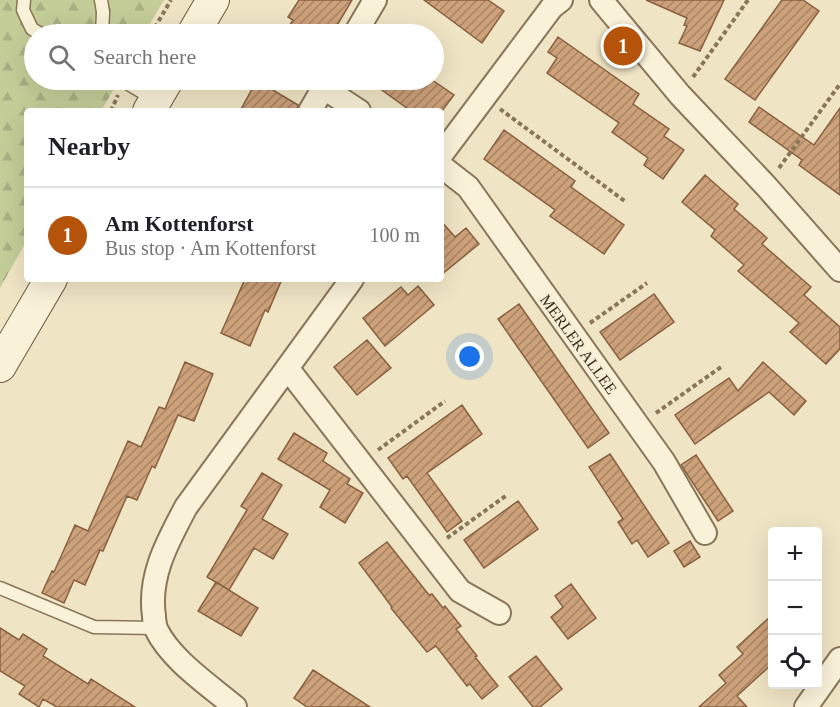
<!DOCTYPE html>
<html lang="en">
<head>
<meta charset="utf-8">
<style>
	:root { --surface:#fff; --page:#f6f6f6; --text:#202124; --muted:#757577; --line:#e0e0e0; --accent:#b45309 }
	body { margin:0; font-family:Georgia,serif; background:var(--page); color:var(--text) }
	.controls { position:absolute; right:18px; bottom:18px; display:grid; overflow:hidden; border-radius:6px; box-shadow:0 6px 24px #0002 }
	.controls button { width:54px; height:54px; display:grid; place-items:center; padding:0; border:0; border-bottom:2px solid var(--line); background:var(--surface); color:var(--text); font:30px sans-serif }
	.you { position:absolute; left:470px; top:357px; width:21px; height:21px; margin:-15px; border:4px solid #fff; border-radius:50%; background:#1a73e8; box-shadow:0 0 0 9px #1a73e833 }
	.badge { display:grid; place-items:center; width:39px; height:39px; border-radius:50%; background:var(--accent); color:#fff; font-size:20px; font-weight:700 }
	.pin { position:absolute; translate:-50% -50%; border:3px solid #fff; box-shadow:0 2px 6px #0006 }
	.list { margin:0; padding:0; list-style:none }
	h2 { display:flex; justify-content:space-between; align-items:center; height:78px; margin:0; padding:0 24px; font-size:26px }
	h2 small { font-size:20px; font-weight:400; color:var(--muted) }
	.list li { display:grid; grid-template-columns:39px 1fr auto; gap:18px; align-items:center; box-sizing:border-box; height:96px; padding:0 24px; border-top:2px solid var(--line) }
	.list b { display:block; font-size:22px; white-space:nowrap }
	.list p { margin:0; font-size:20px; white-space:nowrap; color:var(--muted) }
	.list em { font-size:20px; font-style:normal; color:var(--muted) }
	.icon { flex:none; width:33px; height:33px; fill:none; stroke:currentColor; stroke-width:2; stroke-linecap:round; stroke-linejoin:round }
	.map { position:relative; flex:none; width:840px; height:707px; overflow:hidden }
	.search { position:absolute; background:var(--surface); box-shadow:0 6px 24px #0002; left:24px; top:24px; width:420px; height:66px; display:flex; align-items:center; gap:15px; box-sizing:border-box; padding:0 21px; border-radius:33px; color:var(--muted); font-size:22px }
	.panel { position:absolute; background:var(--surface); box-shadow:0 6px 24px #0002; left:24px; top:108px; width:420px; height:174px; border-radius:6px }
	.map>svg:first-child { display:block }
	.forest { fill:url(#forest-firs) }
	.building { fill:url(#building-hatch); stroke:#896140; stroke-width:1.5 }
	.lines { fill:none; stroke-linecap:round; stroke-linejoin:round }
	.service-casing { stroke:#89765a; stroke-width:15 }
	.minor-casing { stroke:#89765a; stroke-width:26 }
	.secondary-casing { stroke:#6b573d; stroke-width:34 }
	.path { stroke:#89765a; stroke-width:4; stroke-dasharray:4.5 3; stroke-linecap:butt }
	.service { stroke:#f9f1d8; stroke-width:12 }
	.minor { stroke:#f9f1d8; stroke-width:22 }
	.secondary { stroke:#f9f1d8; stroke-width:32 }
	.labels { text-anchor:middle; stroke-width:4.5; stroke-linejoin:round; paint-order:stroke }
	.street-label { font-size:16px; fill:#392d1e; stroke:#f6eed4 }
</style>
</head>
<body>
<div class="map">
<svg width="840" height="707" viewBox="0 0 840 707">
	<defs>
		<pattern id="forest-firs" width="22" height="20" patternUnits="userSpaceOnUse" patternTransform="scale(1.5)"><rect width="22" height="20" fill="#c4cd98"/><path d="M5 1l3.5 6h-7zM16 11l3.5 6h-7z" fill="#a9b083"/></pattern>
		<pattern id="building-hatch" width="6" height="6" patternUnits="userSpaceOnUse" patternTransform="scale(1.5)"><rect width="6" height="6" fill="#cda17a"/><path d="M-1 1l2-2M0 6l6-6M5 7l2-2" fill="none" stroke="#a78463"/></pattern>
	</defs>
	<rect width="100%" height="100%" fill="#efe4c4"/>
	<!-- forest -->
	<path class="forest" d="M0 0H164L144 34H34V80H119L101 111H27V240L0 288Z"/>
	<!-- building -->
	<path class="building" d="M299 0H352L332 34H284L293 20 288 17Z
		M424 0H488L504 11 482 43Z
		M646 0H724L700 51 679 43 687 26 684 25 687 18Z
		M782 0H803L819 11 755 100 725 79Z
		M558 37 639 94 633 104 669 129 664 136 684 150 663 179 644 165 648 158 612 132 619 123 547 73 557 58 548 52Z
		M257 80H277L271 89 298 105 297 111H240Z
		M368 80H432L454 95 442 111H411Z
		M759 107 814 145 840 108V195L799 165 802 160 749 122Z
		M504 130 575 181 571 187 624 225 604 254 550 216 555 210 484 159Z
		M705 175 738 204 734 209 767 238 762 244 811 287 804 295 840 327V349L826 364 790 332 799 323 738 271 744 265 711 236 715 230 682 202Z
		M441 221 455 237 466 228 479 244 441 275Z
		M245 279H282L268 312 265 310 250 346 221 333Z
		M418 286 434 305 385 346 363 318 401 287 408 295Z
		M654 294 674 322 620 360 600 332Z
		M519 304 609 433 588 448 498 319Z
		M367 340 391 368 357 395 334 367Z
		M185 362 213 374 194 421 178 415 155 468 152 466 137 500 127 496 103 551 100 550 85 585 74 580 64 603 42 593 52 571 54 572 75 525 88 531 128 441 141 447 159 407 165 409Z
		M763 362 806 401 794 415 769 392 695 444 675 415 729 378 738 391Z
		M462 405 482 434 427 473 462 521 447 532 407 476 403 479 388 458Z
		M294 433 327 453 323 461 350 479 347 484 363 493 345 523 320 507 330 490 278 459Z
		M610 454 669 543 648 557 637 540 632 544 618 522 623 519 589 467Z
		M696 455 733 511 718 521 681 465Z
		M262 473 282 485 262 519 288 534 273 559 254 548 229 590 207 577 247 510 241 506Z
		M518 501 538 529 484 568 464 540Z
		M690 541 700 557 684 567 674 551Z
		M387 542 429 595 432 594 443 608 445 606 461 626 456 629 477 656 475 657 498 686 482 699 470 684 467 686 436 646 427 652 391 608 392 607 359 563Z
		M216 582 258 608 241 636 198 611Z
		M571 584 596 618 568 639 551 617 563 607 555 596Z
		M772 615V664L737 696 747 707H699L726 683 719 675 743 654 737 647Z
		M0 628 19 640 23 634 47 649 43 656 88 684 91 679 135 707H57L43 699 39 707 19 694 25 686 0 671Z
		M536 656 562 689 540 707H533L509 677Z
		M313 670 370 707H307L294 698Z"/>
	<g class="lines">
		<defs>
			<path id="service" d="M24 0 23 10 32 29 41 34
				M101 0 103 12 102 34
				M122 80 154 99
				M0 588 94 627 155 628"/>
			<path id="minor" d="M601 0 680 95 766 186 840 270
				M355 34 375 0
				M324 88 359 111
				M310 111 328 80
				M441 155 552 7 561 0
				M441 166 468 187 664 462 705 533
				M288 369 460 591 499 613
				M235 707C209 685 171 660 156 629 155 625 154 620 154 616 148 576 168 541 186 507L352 279
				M806 707 840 659"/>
			<path id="secondary" d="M193 34 213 0
				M149 111 167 80
				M0 366 51 279"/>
		</defs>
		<!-- service casing -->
		<use href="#service" class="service-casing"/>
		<!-- minor casing -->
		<use href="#minor" class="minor-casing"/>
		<!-- secondary casing -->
		<use href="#secondary" class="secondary-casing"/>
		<!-- path -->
		<path class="path" d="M151 34 171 0
			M693 77 748 0
			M500 109 626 202
			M111 111 118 95
			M779 168 840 84
			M590 323 647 283
			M656 413 721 367
			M378 450 445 401
			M447 538 507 495"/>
		<!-- service -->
		<use href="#service" class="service"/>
		<!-- minor -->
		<use href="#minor" class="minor"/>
		<!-- secondary -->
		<use href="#secondary" class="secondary"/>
	</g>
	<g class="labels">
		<!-- street labels -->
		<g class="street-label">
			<text transform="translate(579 344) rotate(54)" y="6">MERLER ALLEE</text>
		</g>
	</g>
</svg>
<div class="controls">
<button>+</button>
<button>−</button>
<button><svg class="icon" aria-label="locate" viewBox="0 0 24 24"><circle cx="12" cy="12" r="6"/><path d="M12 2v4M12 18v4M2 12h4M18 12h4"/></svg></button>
</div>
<div class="you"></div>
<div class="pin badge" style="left:623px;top:46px">1</div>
<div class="search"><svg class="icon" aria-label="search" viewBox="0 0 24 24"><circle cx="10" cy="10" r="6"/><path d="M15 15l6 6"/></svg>Search here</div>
<section class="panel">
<h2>Nearby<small></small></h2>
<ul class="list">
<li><span class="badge">1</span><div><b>Am Kottenforst</b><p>Bus stop · Am Kottenforst</p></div><em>100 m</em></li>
</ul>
</section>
</div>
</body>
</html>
